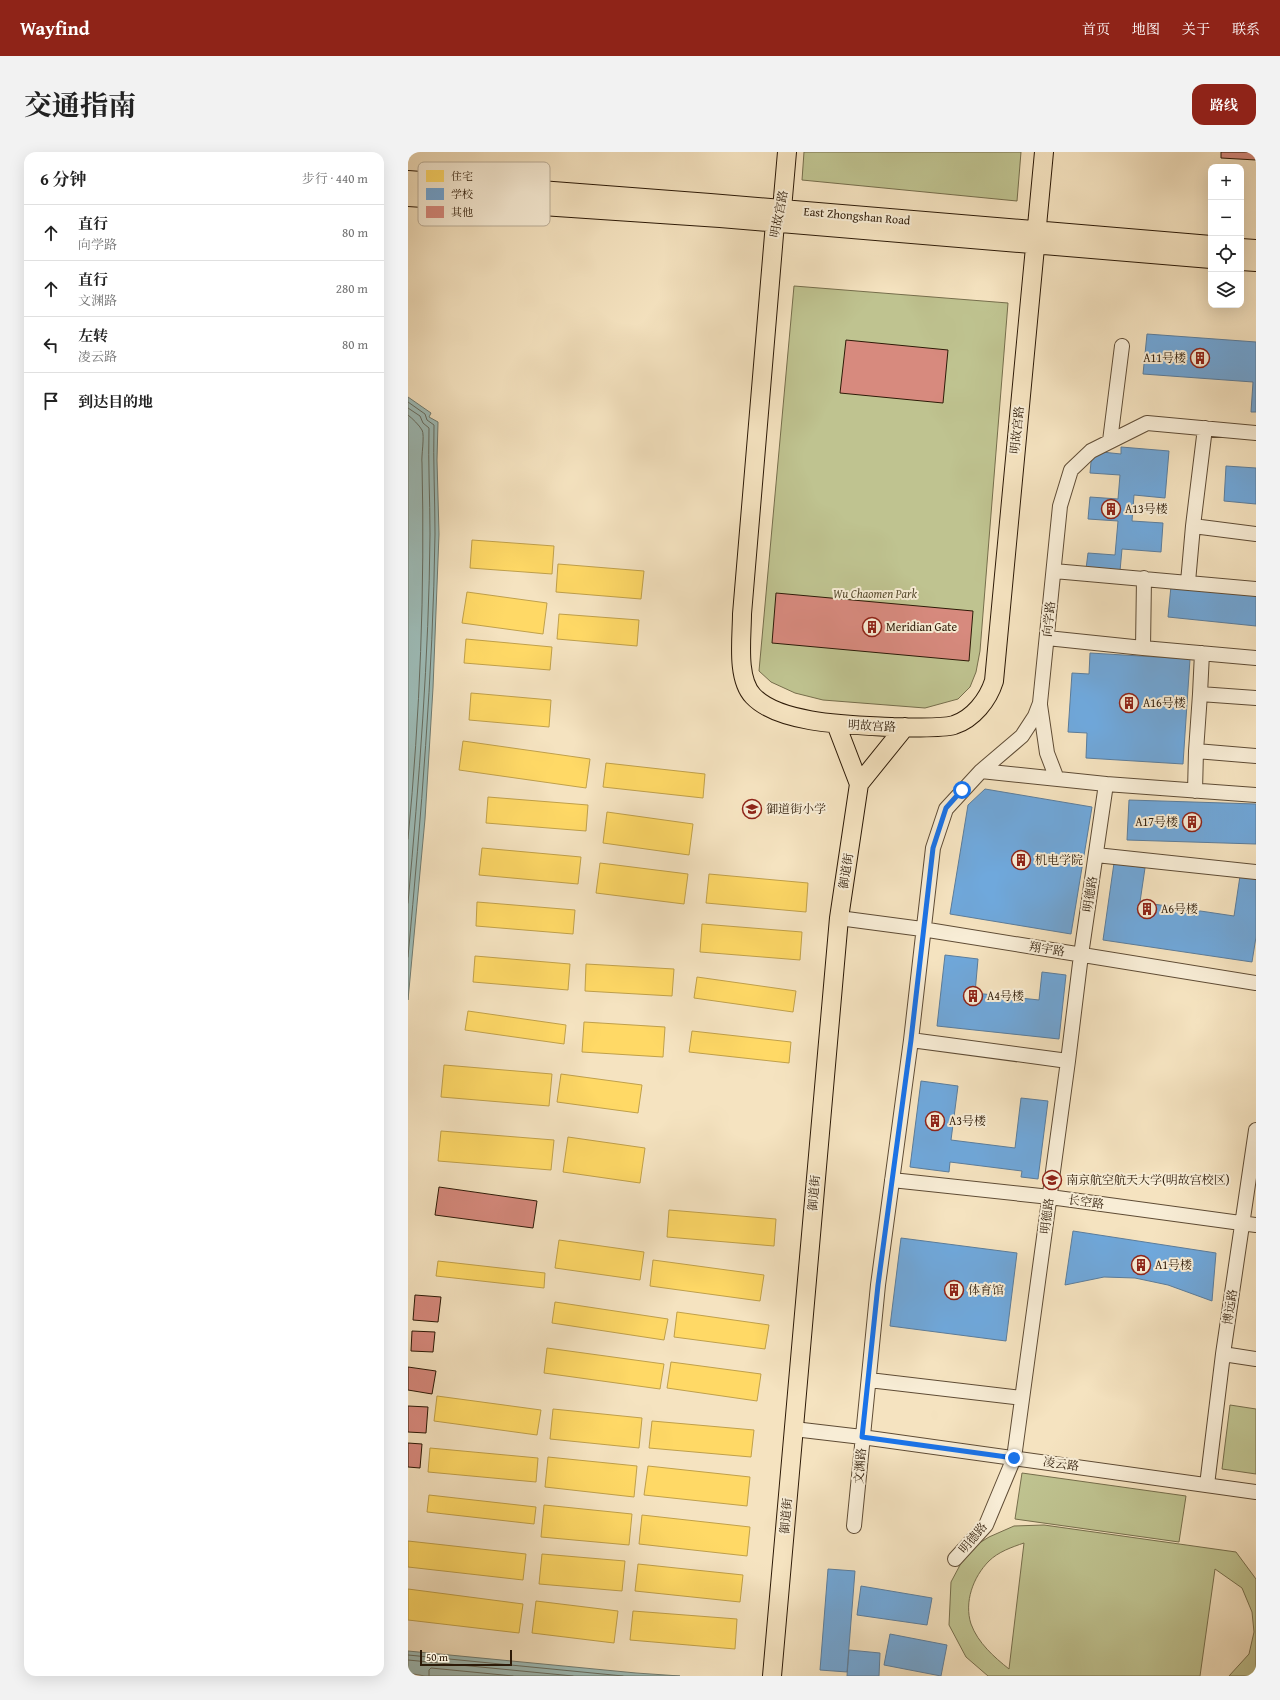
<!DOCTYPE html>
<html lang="zh">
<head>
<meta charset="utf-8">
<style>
	:root { --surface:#fff; --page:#f2f2f2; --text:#222; --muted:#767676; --line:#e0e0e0; --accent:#8f2418 }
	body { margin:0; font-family:"Gentium Book Plus","Noto Serif SC",serif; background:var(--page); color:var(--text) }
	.controls { position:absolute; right:12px; top:12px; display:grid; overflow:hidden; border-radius:8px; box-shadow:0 4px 16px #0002 }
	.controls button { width:36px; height:36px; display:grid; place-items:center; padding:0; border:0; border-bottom:1px solid var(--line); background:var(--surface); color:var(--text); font:20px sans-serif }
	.scale { position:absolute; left:12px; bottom:10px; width:92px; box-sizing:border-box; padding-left:4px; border:2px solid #2d1a07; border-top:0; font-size:11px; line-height:14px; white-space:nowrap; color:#2d1a07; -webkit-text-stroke:3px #f8edd6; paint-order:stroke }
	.stop { position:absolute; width:12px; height:12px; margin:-9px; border:3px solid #1a73e8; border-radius:50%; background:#fff }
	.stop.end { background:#1a73e8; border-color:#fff; box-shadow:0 1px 4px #0008 }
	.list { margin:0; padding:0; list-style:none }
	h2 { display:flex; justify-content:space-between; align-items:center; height:52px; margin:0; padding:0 16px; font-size:17px }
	h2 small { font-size:13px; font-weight:400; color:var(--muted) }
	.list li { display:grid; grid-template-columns:26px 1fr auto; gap:12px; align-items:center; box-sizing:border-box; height:56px; padding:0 16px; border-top:1px solid var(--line) }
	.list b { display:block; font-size:15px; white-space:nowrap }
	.list p { margin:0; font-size:13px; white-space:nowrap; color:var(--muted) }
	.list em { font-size:13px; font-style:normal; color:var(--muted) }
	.icon { flex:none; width:22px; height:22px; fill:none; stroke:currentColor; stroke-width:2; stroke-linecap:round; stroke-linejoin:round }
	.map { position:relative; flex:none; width:848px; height:1524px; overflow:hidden; border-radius:12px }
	header { display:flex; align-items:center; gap:24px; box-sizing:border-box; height:56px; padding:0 20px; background:var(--accent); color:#fff }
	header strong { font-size:19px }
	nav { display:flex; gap:22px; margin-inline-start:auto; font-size:14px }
	.intro { display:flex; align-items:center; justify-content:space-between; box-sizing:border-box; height:96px; padding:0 24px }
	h1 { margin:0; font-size:28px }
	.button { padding:10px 18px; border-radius:12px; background:var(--accent); color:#fff; font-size:14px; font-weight:700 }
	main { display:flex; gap:24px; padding:0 24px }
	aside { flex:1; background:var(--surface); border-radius:12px; box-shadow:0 4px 16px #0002 }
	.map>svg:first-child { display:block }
	.green { fill:#bfc390; stroke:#766e4c; fill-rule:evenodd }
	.water { fill:#9ebdb9; stroke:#717c72 }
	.homes { fill:#ffd966; stroke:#c0a04a }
	.schools { fill:#6fa8dc; stroke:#5b7d9c }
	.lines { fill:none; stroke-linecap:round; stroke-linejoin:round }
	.shore { stroke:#666c60; stroke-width:1 }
	.building { fill:#d78a7e; stroke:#2d1a07 }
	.minor-casing { stroke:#5f4c35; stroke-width:16 }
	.major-casing { stroke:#2d1a07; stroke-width:20 }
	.minor { stroke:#f8edd6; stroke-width:14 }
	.major { stroke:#f5e3c0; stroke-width:18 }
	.route { stroke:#1a73e8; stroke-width:5 }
	.labels { text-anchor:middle; stroke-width:4; stroke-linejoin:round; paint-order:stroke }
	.street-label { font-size:12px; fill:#2d1a07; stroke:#f8edd6 }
	.poi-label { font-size:12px; fill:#2d1a07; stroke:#f8edd6; text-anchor:start }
	.park-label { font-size:12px; font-style:italic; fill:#594d30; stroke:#f8edd6 }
	.key { fill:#f8edd6; stroke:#bbae98; stroke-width:1 }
	.key-label { font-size:11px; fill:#2d1a07 }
</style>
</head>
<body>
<header>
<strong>Wayfind</strong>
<nav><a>首页</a><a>地图</a><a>关于</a><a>联系</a></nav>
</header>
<div class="intro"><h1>交通指南</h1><a class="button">路线</a></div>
<main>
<aside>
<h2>6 分钟<small>步行 · 440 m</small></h2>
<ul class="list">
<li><svg class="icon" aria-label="ahead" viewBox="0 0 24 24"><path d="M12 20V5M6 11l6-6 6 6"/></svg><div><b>直行</b><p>向学路</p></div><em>80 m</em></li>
<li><svg class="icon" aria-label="ahead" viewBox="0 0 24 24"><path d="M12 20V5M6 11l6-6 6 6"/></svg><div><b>直行</b><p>文渊路</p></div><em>280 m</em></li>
<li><svg class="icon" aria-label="left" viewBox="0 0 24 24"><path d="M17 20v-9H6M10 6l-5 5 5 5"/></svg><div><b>左转</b><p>凌云路</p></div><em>80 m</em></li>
<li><svg class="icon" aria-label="arrive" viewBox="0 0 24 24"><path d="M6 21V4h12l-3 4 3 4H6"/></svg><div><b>到达目的地</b></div></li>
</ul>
</aside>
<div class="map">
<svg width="848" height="1524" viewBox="0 0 848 1524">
	<rect width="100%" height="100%" fill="#f5e3c0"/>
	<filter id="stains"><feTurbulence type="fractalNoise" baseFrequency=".005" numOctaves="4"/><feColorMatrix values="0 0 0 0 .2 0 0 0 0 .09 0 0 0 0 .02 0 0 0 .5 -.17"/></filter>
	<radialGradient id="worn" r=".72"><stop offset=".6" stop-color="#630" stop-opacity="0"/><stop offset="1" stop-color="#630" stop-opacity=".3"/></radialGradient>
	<!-- green -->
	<path class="green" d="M396 0H613L609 49 394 28Z
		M386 134 600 151 572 499 568 520 562 535 550 547 517 556 415 548 387 541 363 530 351 519Z
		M822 1253 848 1257V1322L814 1317Z
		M614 1321 778 1344 771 1390 607 1367Z
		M636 1373 828 1400 848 1427V1524H821L841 1502 846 1480 844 1460 834 1436 807 1417 792 1524H580L558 1505 541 1473 543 1430 560 1398 581 1385 606 1374ZM616 1391 601 1517C586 1505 570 1491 563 1472 556 1450 565 1425 581 1409 590 1400 604 1395 616 1391Z"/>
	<!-- water -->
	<path class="water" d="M0 245 23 261 21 265 30 270 29 308 31 382 25 536 17 667 0 848Z
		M0 1499 228 1521 272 1524H17L0 1521Z"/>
	<!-- homes -->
	<path class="homes" d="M64 388 146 394 144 422 62 416Z
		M150 412 236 419 233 447 148 440Z
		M59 440 139 451 135 482 54 471Z
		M151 462 231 468 229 494 149 487Z
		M58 487 144 495 142 518 56 511Z
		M63 541 143 548 141 575 61 568Z
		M55 589 182 607 178 636 51 618Z
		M198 611 297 622 295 646 195 635Z
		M80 645 180 653 178 679 78 671Z
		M199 660 285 672 281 703 195 691Z
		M74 696 173 705 170 732 71 723Z
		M192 711 280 722 276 752 188 741Z
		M301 722 400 731 398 760 298 751Z
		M69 750 167 758 165 782 68 774Z
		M294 772 394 780 392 808 292 800Z
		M67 804 162 812 160 838 65 830Z
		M178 812 266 817 264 844 177 839Z
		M289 825 388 839 385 860 286 846Z
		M60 859 158 873 156 892 57 878Z
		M176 870 257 875 255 905 174 900Z
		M284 879 383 890 381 911 281 900Z
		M36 913 144 922 141 954 33 945Z
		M153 922 234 933 230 961 149 950Z
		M33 979 146 988 143 1018 30 1009Z
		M160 985 237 996 232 1031 155 1020Z
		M261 1058 368 1067 366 1094 259 1085Z
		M151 1088 236 1100 232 1128 147 1116Z
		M245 1108 356 1123 352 1149 242 1134Z
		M30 1109 137 1121 136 1136 28 1124Z
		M147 1150 260 1167 256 1188 144 1171Z
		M269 1160 361 1173 357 1197 266 1185Z
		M139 1196 256 1212 252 1237 136 1221Z
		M263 1210 353 1222 349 1249 259 1236Z
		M29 1244 133 1258 129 1283 26 1269Z
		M145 1257 234 1266 231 1296 142 1287Z
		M244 1269 346 1278 343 1305 241 1296Z
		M22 1296 130 1306 128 1330 20 1320Z
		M140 1305 229 1314 226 1345 137 1335Z
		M240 1314 342 1325 339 1354 236 1343Z
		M21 1343 128 1355 126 1372 19 1360Z
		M136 1353 224 1362 221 1393 133 1385Z
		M234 1363 342 1375 339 1404 231 1392Z
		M0 1389 118 1402 115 1428 0 1415Z
		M134 1402 217 1409 214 1439 131 1432Z
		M230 1412 335 1423 332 1450 227 1439Z
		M0 1437 115 1452 111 1481 0 1468Z
		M128 1449 210 1459 206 1491 124 1481Z
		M225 1459 329 1467 327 1497 222 1488Z"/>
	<!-- schools -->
	<path class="schools" d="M739 182 848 190V260H843L845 230 735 222Z
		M713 295 761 299 757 346 726 343 724 369 755 371 753 400 714 397 712 419 678 417 680 401 707 403 710 369 680 367 682 345 710 347 712 323 682 321 684 299 713 302Z
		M818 314 848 316V352L816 349Z
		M763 434 848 442V474L760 465Z
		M682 501 782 507 775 612 678 606 679 581 660 580 664 521 681 522Z
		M577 637 684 655 663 782 542 762 560 653Z
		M721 648 848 652V692L719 688Z
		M706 711 737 716 732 750 826 764 832 724 848 726V785L844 810 695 788Z
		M537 803 570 807 567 841 631 848 634 820 658 823 651 887 529 874Z
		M513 929 550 934 543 988 607 996 613 946 640 949 630 1027 613 1025 614 1019 542 1010 541 1020 502 1015Z
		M665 1079 808 1101 804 1149 760 1133 727 1126 696 1125 657 1133Z
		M493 1086 609 1101 598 1189 482 1174Z
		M420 1417 447 1419 439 1520 412 1518Z
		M453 1434 524 1446 519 1473 449 1463Z
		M482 1482 539 1493 533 1524 476 1513Z
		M441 1498 472 1501 471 1524H439Z"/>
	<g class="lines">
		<!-- shore -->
		<path class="shore" d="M0 250 17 262 19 268 26 273C25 310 27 346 27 382 25 523 13 664 0 805
			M0 256 12 264 15 271 21 276C20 311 22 347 22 382 21 505 11 629 0 751
			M0 263C5 267 11 273 14 278 17 283 13 305 14 311 17 436 12 563 0 687
			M0 1503 215 1524
			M0 1508 165 1524
			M21 1524V1518L23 1516 105 1524"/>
	</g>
	<!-- building -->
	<path class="building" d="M813 0H848V8L813 6Z
		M438 188 540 198 535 251 432 241Z
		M368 441 565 459 561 509 364 491Z
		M31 1035 129 1049 125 1076 27 1063Z
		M7 1143 33 1145 30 1170 5 1168Z
		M4 1179 27 1180 25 1200 3 1199Z
		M0 1215 28 1219 24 1242 0 1238Z
		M0 1254 20 1255 18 1281 0 1280Z
		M0 1291 14 1292 12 1316 0 1315Z"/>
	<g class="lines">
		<defs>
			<path id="minor" d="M797 276 785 374 848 382
				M702 289 714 194
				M646 419 848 437
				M780 430 785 374
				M639 486 735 496 848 506
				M735 496 736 426
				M792 542 794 501
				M848 546 792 542 788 599 848 604
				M632 553 639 601 649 627
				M573 619 698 632 848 643
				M787 639 788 599
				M688 703 848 720
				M431 766 514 777 848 831
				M503 888 660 909
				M484 1028 642 1045 848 1073
				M815 1202 848 1207
				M461 1228 614 1246
				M386 1277 454 1285 848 1340
				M799 1333 815 1202 848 978
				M446 1374 470 1133 503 888 525 696 538 657 573 619 614 584 627 564 632 551 652 354 663 318 683 299 739 271 848 281
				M547 1407 578 1373 606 1306 660 909 673 803 698 632"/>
			<path id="major" d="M379 0 374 57 367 71 334 462C334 485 328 526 345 544 372 573 448 573 485 575 501 575 532 577 546 573 565 567 580 548 586 529L636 0
				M0 28 302 51 803 93
				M0 45 312 66 803 107
				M833 96 848 97
				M833 109 848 110
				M428 572 451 632
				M364 1524 431 766 451 632 497 575"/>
		</defs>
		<!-- minor casing -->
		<use href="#minor" class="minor-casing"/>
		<!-- major casing -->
		<use href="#major" class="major-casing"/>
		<!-- minor -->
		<use href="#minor" class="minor"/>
		<!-- major -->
		<use href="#major" class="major"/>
	</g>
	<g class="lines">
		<!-- route -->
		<path class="route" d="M554 638 538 656 525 696 503 888 470 1133 454 1285 606 1306"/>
	</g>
	<!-- icons -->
	<defs>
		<symbol id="building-ring" viewBox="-11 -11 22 22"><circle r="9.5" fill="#f8edd6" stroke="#8f2418" stroke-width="1.5"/><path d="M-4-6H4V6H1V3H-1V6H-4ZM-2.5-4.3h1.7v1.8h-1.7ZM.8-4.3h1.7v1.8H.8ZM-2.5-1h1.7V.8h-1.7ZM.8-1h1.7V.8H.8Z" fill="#8f2418"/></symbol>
		<symbol id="school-ring" viewBox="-11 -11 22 22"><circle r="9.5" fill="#f8edd6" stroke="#8f2418" stroke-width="1.5"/><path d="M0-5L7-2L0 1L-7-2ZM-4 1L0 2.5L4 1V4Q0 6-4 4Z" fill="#8f2418"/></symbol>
		<symbol id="university-ring" viewBox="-11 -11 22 22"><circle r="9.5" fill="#f8edd6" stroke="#8f2418" stroke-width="1.5"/><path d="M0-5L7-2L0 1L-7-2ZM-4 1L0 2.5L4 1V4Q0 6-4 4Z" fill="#8f2418"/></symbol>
	</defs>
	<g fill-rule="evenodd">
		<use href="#building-ring" x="781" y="195" width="22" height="22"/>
		<use href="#building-ring" x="692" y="346" width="22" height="22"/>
		<use href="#building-ring" x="453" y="464" width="22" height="22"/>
		<use href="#building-ring" x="710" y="540" width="22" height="22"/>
		<use href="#school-ring" x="333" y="646" width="22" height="22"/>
		<use href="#building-ring" x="773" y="659" width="22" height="22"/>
		<use href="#building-ring" x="602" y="697" width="22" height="22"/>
		<use href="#building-ring" x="728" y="746" width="22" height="22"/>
		<use href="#building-ring" x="554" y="833" width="22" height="22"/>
		<use href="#building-ring" x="516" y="958" width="22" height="22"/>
		<use href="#university-ring" x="633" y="1017" width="22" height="22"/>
		<use href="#building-ring" x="722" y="1102" width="22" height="22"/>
		<use href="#building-ring" x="535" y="1127" width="22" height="22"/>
	</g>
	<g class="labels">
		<!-- street labels -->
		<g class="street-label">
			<text transform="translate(371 62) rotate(-79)" y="4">明故宫路</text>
			<text transform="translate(449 64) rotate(5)" y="4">East Zhongshan Road</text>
			<text transform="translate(609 278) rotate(-84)" y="4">明故宫路</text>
			<text transform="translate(641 467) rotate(-84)" y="4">向学路</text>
			<text transform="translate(464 574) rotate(3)" y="4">明故宫路</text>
			<text transform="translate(438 719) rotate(-81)" y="4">御道街</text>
			<text transform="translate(682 742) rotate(-81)" y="4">明德路</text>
			<text transform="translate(639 797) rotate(9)" y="4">翔宇路</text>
			<text transform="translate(406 1041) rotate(-85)" y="4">御道街</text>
			<text transform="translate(678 1050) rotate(8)" y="4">长空路</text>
			<text transform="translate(639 1064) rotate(-83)" y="4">明德路</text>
			<text transform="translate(822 1155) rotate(-81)" y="4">博远路</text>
			<text transform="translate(653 1312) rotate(8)" y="4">凌云路</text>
			<text transform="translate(452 1314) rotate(-85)" y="4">文渊路</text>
			<text transform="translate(378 1364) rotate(-85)" y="4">御道街</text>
			<text transform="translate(565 1386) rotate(-50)" y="4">明德路</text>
		</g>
		<!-- poi labels -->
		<g class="poi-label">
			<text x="778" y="210" text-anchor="end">A11号楼</text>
			<text x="717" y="361">A13号楼</text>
			<text x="478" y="479">Meridian Gate</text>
			<text x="735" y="555">A16号楼</text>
			<text x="358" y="661">御道街小学</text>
			<text x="770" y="674" text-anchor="end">A17号楼</text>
			<text x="627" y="712">机电学院</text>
			<text x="753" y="761">A6号楼</text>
			<text x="579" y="848">A4号楼</text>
			<text x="541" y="973">A3号楼</text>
			<text x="658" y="1032">南京航空航天大学(明故宫校区)</text>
			<text x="747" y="1117">A1号楼</text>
			<text x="560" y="1142">体育馆</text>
		</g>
		<!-- park labels -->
		<g class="park-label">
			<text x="467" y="446">Wu Chaomen Park</text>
		</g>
	</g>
	<!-- legend -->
	<rect x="10" y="10" width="132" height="64" rx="6" class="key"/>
	<rect x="18" y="18" width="18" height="12" fill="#ffd966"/>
	<rect x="18" y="36" width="18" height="12" fill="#6fa8dc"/>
	<rect x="18" y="54" width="18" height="12" fill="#d78a7e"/>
	<g class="key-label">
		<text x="43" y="28">住宅</text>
		<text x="43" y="46">学校</text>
		<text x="43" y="64">其他</text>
	</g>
	<rect width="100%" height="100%" filter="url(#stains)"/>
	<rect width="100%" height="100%" fill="url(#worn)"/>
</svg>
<div class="controls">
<button>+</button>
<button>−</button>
<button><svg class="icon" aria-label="locate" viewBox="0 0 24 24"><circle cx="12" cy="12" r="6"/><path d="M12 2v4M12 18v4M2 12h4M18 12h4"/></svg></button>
<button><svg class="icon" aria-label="layers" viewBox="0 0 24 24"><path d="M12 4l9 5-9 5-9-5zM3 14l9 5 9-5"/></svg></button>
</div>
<div class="scale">50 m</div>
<div class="stop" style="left:554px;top:638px"></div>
<div class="stop end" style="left:606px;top:1306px"></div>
</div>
</main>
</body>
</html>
